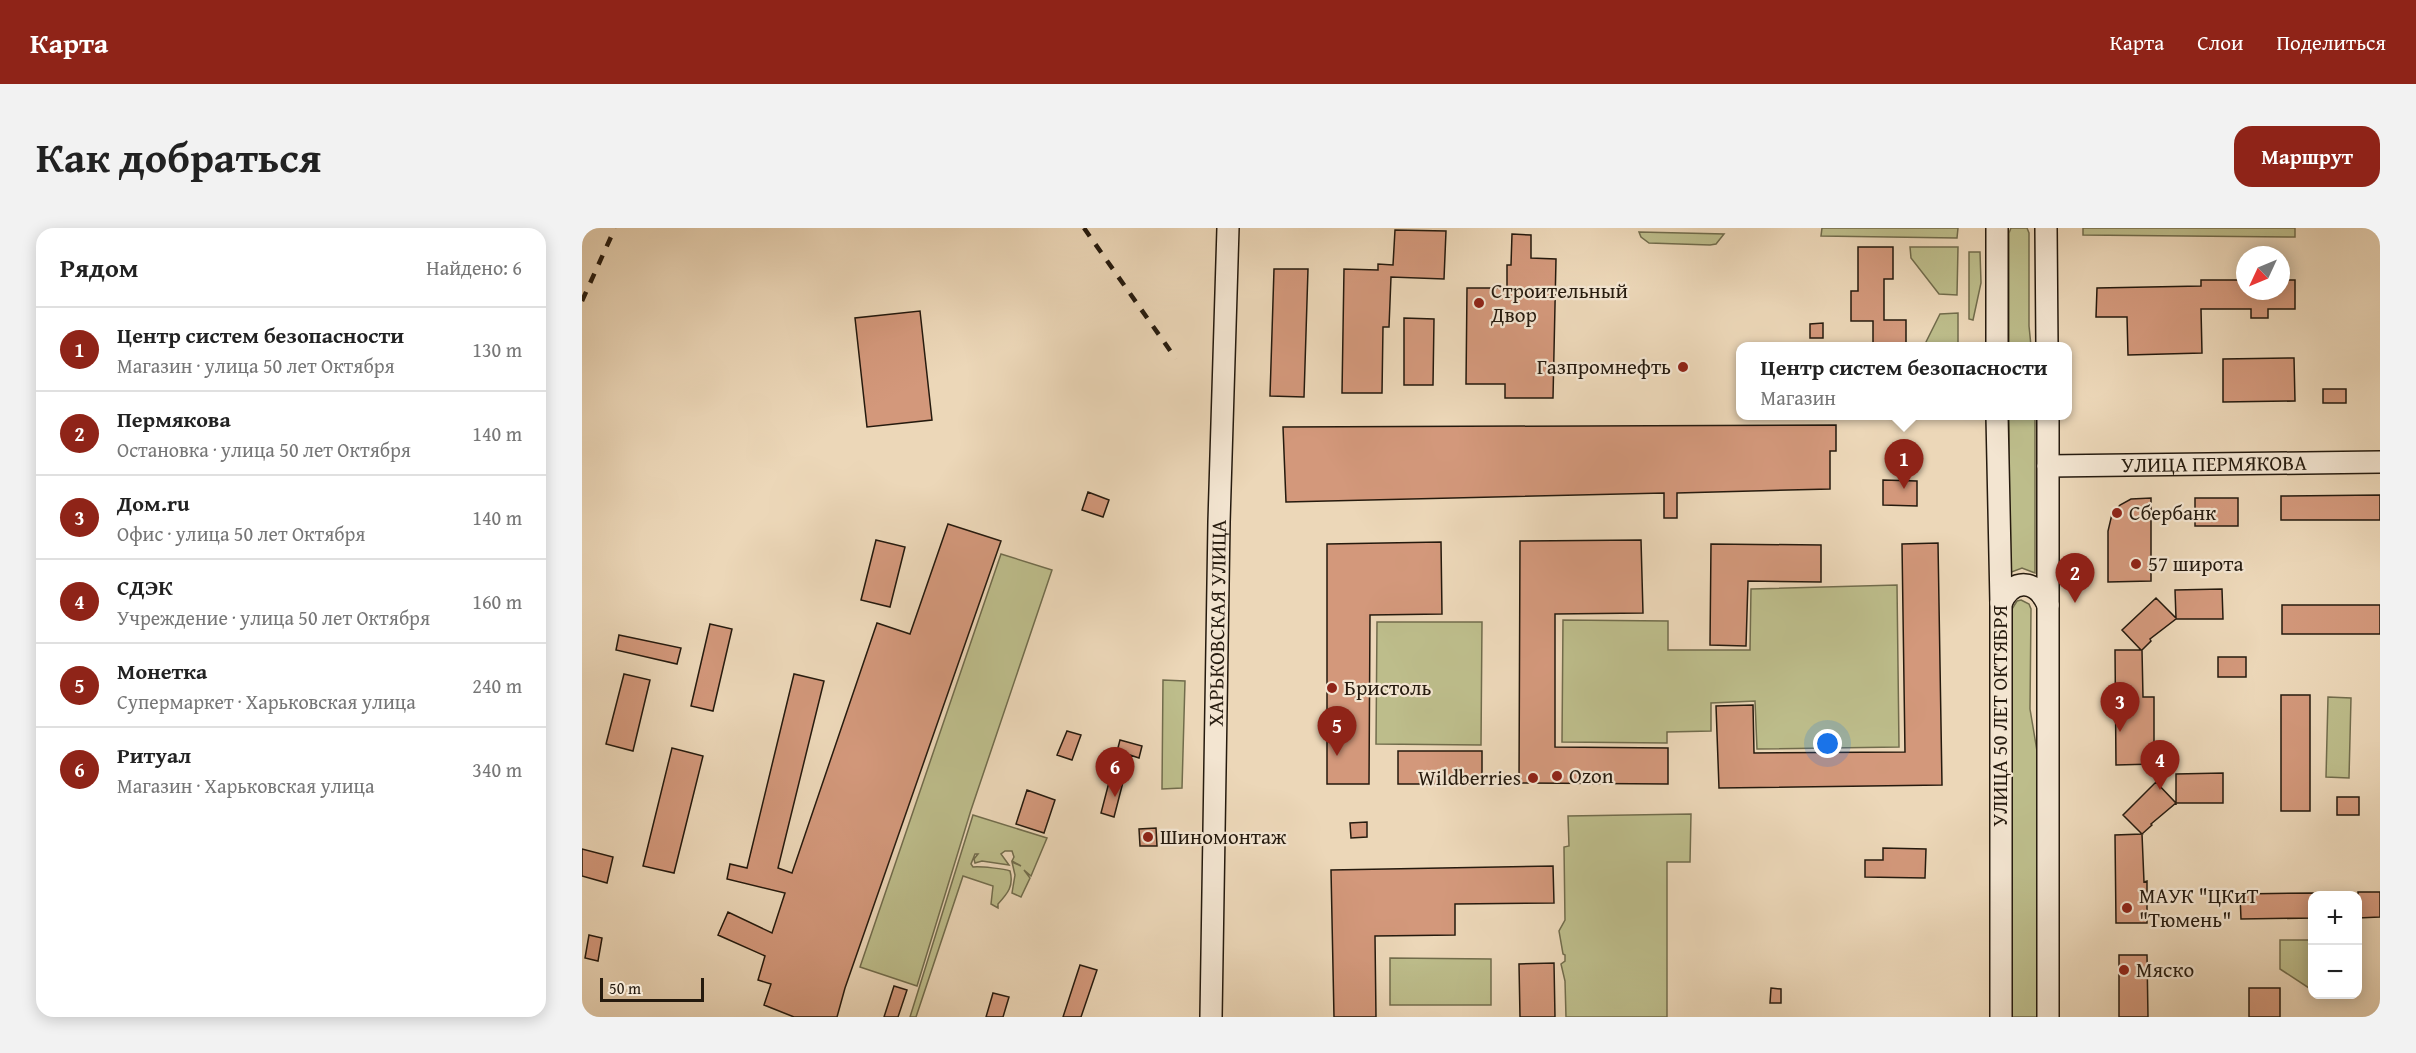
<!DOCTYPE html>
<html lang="ru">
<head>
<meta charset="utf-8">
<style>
	:root { --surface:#fff; --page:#f2f2f2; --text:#222; --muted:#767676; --line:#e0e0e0; --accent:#8f2418 }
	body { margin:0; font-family:"Gentium Book Plus",serif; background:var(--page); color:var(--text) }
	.controls { position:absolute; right:18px; bottom:18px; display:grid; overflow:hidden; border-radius:12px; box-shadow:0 3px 15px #0003 }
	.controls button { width:54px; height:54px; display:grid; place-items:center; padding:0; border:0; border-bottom:2px solid var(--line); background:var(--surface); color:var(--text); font:30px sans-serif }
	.compass { position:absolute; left:1654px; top:18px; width:54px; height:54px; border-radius:50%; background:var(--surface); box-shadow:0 3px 15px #0003; rotate:226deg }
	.scale { position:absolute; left:18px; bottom:15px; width:104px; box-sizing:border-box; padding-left:6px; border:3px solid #251a0e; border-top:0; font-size:16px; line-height:21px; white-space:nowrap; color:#251a0e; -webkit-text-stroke:4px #f3e5d1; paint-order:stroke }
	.you { position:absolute; left:1246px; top:516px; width:21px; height:21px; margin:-15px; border:4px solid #fff; border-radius:50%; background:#1a73e8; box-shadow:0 0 0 9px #1a73e833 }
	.badge { display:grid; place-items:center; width:39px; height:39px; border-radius:50%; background:var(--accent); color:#fff; font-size:20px; font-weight:700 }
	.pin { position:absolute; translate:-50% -50px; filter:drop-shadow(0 2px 3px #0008) }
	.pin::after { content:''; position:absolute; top:32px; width:21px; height:18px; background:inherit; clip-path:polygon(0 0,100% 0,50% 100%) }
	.popup { position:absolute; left:1154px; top:114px; width:336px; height:78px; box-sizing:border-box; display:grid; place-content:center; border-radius:12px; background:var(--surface); filter:drop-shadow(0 2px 4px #0005); font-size:20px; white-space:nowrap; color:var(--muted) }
	.popup b { font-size:22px; color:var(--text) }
	.popup::after { content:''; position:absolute; left:50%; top:100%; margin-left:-12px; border:12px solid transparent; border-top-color:var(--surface) }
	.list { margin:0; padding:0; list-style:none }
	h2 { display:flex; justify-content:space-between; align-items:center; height:78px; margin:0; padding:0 24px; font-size:26px }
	h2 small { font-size:20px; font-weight:400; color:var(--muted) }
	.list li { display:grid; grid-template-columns:39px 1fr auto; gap:18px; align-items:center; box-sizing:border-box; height:84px; padding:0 24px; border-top:2px solid var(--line) }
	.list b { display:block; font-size:22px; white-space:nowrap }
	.list p { margin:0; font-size:20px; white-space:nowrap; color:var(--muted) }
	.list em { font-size:20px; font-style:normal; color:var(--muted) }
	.map { position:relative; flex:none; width:1798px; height:789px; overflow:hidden; border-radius:18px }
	header { display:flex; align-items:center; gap:36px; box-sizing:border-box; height:84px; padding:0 30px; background:var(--accent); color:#fff }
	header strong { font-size:28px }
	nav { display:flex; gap:33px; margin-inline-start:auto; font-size:21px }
	.intro { display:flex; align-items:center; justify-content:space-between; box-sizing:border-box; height:144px; padding:0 36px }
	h1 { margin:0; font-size:42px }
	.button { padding:15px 27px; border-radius:18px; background:var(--accent); color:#fff; font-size:21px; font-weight:700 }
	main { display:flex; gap:36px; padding:0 36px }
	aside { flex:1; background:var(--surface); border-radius:18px; box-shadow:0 3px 15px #0003 }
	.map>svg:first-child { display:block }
	.green { fill:#bdbd8b; stroke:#716c4c; stroke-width:1.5 }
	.building { fill:#d3987b; stroke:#251a0e; stroke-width:1.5 }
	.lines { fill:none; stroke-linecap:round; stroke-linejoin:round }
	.secondary-casing { stroke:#251a0e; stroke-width:24 }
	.secondary { stroke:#f3e5d1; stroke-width:21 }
	.rail { stroke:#251a0e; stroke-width:4.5; stroke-dasharray:10 10; stroke-linecap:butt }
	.poi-dot { fill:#8f2418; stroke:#f3e5d1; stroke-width:2 }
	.labels { text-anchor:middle; stroke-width:4.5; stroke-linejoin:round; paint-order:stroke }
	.poi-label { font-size:21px; fill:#251a0e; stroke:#f3e5d1; text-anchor:start }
	.street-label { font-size:21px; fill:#251a0e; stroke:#f3e5d1 }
</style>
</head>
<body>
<header>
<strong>Карта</strong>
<nav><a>Карта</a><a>Слои</a><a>Поделиться</a></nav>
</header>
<div class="intro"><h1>Как добраться</h1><a class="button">Маршрут</a></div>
<main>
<aside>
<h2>Рядом<small>Найдено: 6</small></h2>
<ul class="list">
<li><span class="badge">1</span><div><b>Центр систем безопасности</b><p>Магазин · улица 50 лет Октября</p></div><em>130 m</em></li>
<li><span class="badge">2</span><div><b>Пермякова</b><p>Остановка · улица 50 лет Октября</p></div><em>140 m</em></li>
<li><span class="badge">3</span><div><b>Дом.ru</b><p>Офис · улица 50 лет Октября</p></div><em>140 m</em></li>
<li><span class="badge">4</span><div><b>СДЭК</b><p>Учреждение · улица 50 лет Октября</p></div><em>160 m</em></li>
<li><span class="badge">5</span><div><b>Монетка</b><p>Супермаркет · Харьковская улица</p></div><em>240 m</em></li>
<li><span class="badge">6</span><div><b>Ритуал</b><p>Магазин · Харьковская улица</p></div><em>340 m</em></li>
</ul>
</aside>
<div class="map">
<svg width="1798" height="789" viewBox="0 0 1798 789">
	<rect width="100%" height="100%" fill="#ecd7b8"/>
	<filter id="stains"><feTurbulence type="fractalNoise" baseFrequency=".00333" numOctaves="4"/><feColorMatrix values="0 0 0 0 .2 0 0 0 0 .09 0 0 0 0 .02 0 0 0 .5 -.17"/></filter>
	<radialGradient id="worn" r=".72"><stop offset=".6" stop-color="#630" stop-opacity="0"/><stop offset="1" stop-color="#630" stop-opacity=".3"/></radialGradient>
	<!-- green -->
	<path class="green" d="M1240 0H1376L1375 10 1239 8Z
		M1429 0H1445L1447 5V98L1449 118H1427V5Z
		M1501 0H1713V9L1501 7Z
		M1057 4 1142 6 1134 16 1128 17 1067 15 1059 9Z
		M1328 19H1376L1375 67 1357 66 1329 30Z
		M1387 24H1398L1399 55 1391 92 1387 91Z
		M1376 85V118H1344L1343 116 1358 86Z
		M1427 188H1453V345L1440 340 1427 345Z
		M419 326 470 342 389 582 335 758 278 739Z
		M1315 357 1317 519 1175 521 1173 473 1129 475V503L1085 504V515L980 514 981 392 1086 393V422H1168L1169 361Z
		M1439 372 1447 376 1449 381 1448 481 1457 535V789H1430V381L1435 373Z
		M795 394H900L899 517 794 516Z
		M581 452 603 453 600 560 580 561Z
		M1746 469 1769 470 1767 550 1744 549Z
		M1109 586 1108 634H1085V789H984L983 753 979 736 983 733V727L981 726 977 703 983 692 982 619 987 618 986 588Z
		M391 587 465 610 449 648 442 642 448 650 439 669 430 665 433 647 430 634 439 638 430 633 432 629 430 623H423L419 626 427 637 400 633 393 635 392 631 396 626H393L389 636 391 639C398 638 423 641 428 643 432 658 426 665 416 676V680L409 676 411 658 381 648 334 789H328Z
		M1698 712H1730V762L1698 741Z
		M808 730 909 731V777H808Z"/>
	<!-- building -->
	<path class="building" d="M813 2 864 3 862 51 809 49 807 99H801L800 165H760L762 41 796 42V36L811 37Z
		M930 6 949 7V30L974 31 971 170H923V156H884L885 60H925V37H929Z
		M1276 19H1311V51H1302V92H1324V118H1291V93H1269V63H1276Z
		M692 41H726L722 169 688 168Z
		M1619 52H1663V63H1699V52H1713V81H1686V90H1669V81H1619L1620 125 1546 127 1545 89H1514L1515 60 1619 58Z
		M338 83 350 192 285 199 273 90Z
		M822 90 852 91 851 157H822Z
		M1241 95V110H1228V96Z
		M1712 130 1713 173 1641 174V131Z
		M1741 161H1764V175H1741Z
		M1254 197V223H1248V261L1095 265V290H1082V265L704 274 701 199Z
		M1301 252 1335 253V278L1301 277Z
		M506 264 527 272 521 289 500 282Z
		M1798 267V292H1699V268Z
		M1569 270V353L1526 354V303L1530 286 1538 277 1549 271Z
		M1613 270H1656V298H1613Z
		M366 296 419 313 263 760 255 789H212L182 777 189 756 176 752 183 728 136 707 146 684 190 705 203 665 145 651 148 636 165 640 212 446 242 453 196 640 210 645 295 395 328 406Z
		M294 312 323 319 308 379 279 372Z
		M1059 312 1061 385 973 386V519L1086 520V556L937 555 938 313Z
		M859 314 860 386 788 387 787 556H745V316Z
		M1356 315 1360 557 1137 560 1134 478 1171 477 1172 525 1323 524 1320 316Z
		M1129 316 1239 317V354L1166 353 1164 418 1128 417Z
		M1640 361 1641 391H1594L1568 411 1569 413 1560 422 1561 469H1572V536L1534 537 1533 422H1559L1540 402 1574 370 1594 390 1593 362Z
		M1700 377H1798V406H1700Z
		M128 396 150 401 131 483 109 478Z
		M37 407 99 420 95 436 34 422Z
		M1636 429H1664V449H1636Z
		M42 446 68 452 51 523 24 516Z
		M1699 467H1728V583H1699Z
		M485 503 499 507 490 532 475 527Z
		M538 512 560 518 557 530 548 527 532 589 519 585Z
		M90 520 121 528 92 645 61 638Z
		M816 523H900V556H816Z
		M1641 545V575H1594L1569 596 1570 597 1560 606 1562 654 1565 653V695H1534L1533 607 1560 606 1541 587 1574 554 1594 575V546Z
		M445 562 473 572 462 605 434 596Z
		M1755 569H1777V587H1755Z
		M785 594V609L769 610 768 595Z
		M574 600 575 618H558L557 601Z
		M1301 620 1344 621 1343 650 1283 649V632H1301Z
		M0 621 31 629 25 655 0 648Z
		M971 638 972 675 873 676V707L793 708 794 789H752L749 642Z
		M1776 664H1798V689L1776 690Z
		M1731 665V690L1659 691 1658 666Z
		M7 707 20 710 16 733 3 730Z
		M1537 727H1565L1566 789H1537Z
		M972 735 973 789H938L937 736Z
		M498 737 515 742 499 789H481Z
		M312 758 325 762 316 789H302Z
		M1189 760 1199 761V775H1188Z
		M1667 760H1698V789H1667Z
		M411 765 427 769 421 789H404Z"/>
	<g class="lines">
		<defs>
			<g id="secondary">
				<path d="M1415 0V118"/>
				<path d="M1464 0 1465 118"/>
				<path d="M1415 188 1419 375V789"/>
				<path id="s1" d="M1466 238 1798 234"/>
				<path d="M1419 375C1431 349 1455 352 1466 377"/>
				<path id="s2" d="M629 789 637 294 646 0"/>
				<path d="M1466 789V188"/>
			</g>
		</defs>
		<!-- secondary casing -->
		<use href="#secondary" class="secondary-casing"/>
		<!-- secondary -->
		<use href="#secondary" class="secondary"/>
		<!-- rail -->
		<path class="rail" d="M502 0 594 131
			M0 73 33 0"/>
	</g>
	<!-- markers -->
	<g class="poi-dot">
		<circle cx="897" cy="75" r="6"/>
		<circle cx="1101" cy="139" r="6"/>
		<circle cx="1535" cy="285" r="6"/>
		<circle cx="1554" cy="336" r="6"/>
		<circle cx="750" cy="460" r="6"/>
		<circle cx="975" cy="548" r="6"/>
		<circle cx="951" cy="550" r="6"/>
		<circle cx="566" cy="609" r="6"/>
		<circle cx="1545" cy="680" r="6"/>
		<circle cx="1542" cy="742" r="6"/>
	</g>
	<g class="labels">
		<!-- poi labels -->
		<g class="poi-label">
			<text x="909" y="70">Строительный<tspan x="909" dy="24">Двор</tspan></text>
			<text x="1089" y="146" text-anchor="end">Газпромнефть</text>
			<text x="1547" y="292">Сбербанк</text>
			<text x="1566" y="343">57 широта</text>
			<text x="762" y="467">Бристоль</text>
			<text x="987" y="555">Ozon</text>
			<text x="939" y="557" text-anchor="end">Wildberries</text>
			<text x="578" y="616">Шиномонтаж</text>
			<text x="1557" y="675">МАУК "ЦКиТ<tspan x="1557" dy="24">"Тюмень"</tspan></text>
			<text x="1554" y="749">Мяско</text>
		</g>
		<!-- street labels -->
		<g class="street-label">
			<text dy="7" stroke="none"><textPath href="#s1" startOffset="166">УЛИЦА ПЕРМЯКОВА</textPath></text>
			<text dy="7" stroke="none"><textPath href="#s2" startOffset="394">ХАРЬКОВСКАЯ УЛИЦА</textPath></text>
			<text transform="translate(1418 488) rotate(-90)" y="7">УЛИЦА 50 ЛЕТ ОКТЯБРЯ</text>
		</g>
	</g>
	<rect width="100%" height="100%" filter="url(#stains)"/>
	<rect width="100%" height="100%" fill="url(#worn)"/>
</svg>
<div class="controls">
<button>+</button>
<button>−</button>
</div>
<svg class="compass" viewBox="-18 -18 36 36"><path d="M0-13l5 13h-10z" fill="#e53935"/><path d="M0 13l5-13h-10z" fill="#767676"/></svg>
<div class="scale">50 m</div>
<div class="you"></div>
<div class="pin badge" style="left:1322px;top:261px">1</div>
<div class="popup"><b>Центр систем безопасности</b>Магазин</div>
<div class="pin badge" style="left:1493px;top:375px">2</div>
<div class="pin badge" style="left:1538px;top:504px">3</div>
<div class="pin badge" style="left:1578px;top:562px">4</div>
<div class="pin badge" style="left:755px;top:528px">5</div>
<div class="pin badge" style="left:533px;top:569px">6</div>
</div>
</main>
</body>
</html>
